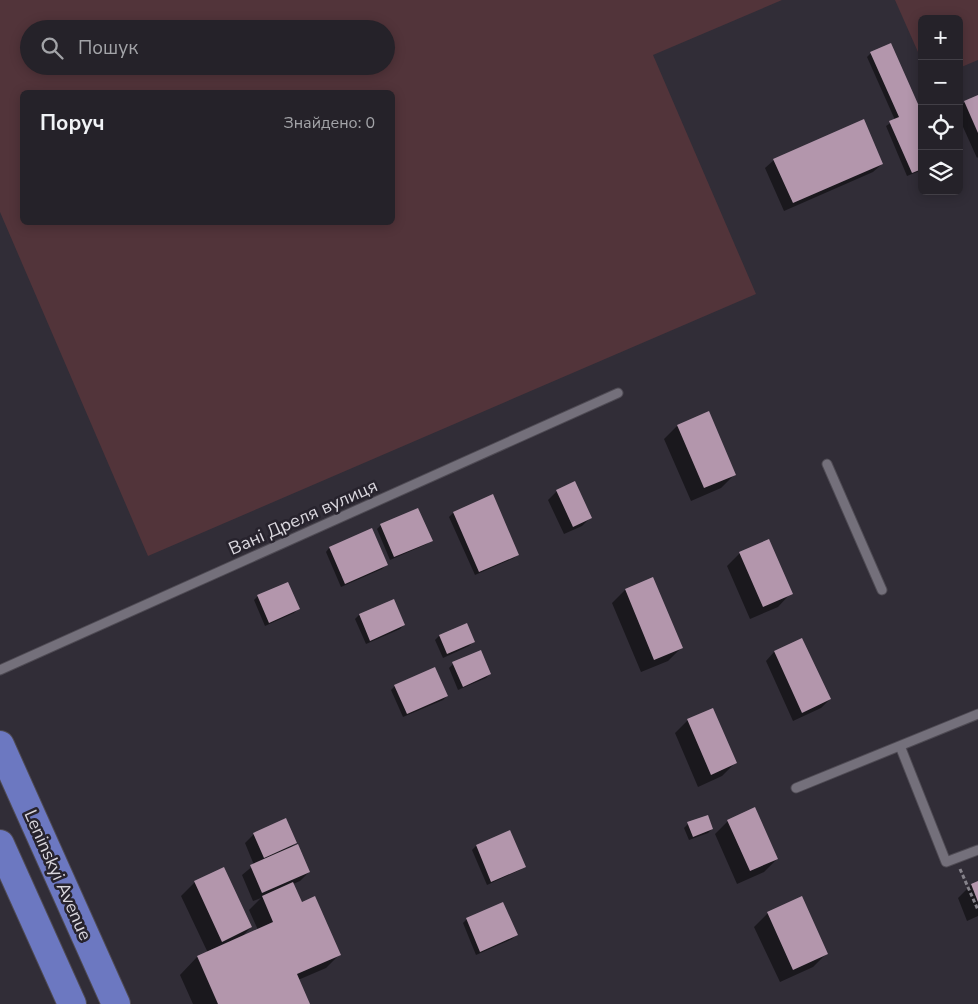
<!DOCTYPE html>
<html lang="uk">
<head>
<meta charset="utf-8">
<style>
	:root { --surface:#252229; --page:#2d2a31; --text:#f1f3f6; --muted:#a3a4a8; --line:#423f46 }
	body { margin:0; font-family:"Nunito Sans",sans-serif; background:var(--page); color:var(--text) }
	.controls { position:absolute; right:15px; top:15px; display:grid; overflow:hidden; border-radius:8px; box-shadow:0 2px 12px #0003 }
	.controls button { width:45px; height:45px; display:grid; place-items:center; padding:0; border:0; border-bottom:1px solid var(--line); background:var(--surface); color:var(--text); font:25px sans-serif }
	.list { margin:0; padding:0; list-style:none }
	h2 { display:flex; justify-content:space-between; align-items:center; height:65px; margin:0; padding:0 20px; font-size:21px }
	h2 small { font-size:16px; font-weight:400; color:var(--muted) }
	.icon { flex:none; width:28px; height:28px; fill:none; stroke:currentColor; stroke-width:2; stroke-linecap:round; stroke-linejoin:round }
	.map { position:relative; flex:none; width:978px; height:1004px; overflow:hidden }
	.search { position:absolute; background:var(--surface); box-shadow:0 2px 12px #0003; left:20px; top:20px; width:375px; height:55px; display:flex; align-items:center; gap:12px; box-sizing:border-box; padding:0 18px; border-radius:28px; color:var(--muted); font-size:19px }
	.panel { position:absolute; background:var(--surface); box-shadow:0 2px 12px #0003; left:20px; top:90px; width:375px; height:135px; border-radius:8px }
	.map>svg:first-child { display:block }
	.green { fill:#52343a; fill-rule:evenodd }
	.shadow { fill:#0007 }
	.building { fill:#b396ac }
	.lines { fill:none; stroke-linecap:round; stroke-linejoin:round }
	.service-casing { stroke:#4f4b54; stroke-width:11 }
	.primary-casing { stroke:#4f4b54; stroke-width:30 }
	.path { stroke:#86838b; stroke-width:3; stroke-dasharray:4 2.5; stroke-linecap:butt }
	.service { stroke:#74707b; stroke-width:9 }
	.primary { stroke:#6c78c1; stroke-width:28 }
	.labels { text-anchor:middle; stroke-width:5; stroke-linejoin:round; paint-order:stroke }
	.street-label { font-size:18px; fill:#dad7de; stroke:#27232d }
</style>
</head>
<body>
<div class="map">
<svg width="978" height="1004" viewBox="0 0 978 1004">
	<rect width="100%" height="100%" fill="#312d37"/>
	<!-- green -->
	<path class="green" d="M0 0H782L653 55 756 294 148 556 0 212ZM29 29H386V66H29ZM392 92V222H22V92Z
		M895 0H978V60L959 68V19H922V61Z"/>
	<!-- shadow -->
	<path class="shadow" d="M871 53 922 116V170L907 176 886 126 895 120 867 57Z
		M978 96V157L977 158 959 118V107L965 102Z
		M774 160 882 164 873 172 784 211 765 168Z
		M677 426 735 474 721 488 691 501 664 439Z
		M557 491 590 518 582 526 564 534 548 500Z
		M493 496 518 554 514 558 475 575 449 517 453 513Z
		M418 509 431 540 427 544 390 560 377 529 381 525Z
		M329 548 386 565 382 569 341 587 326 552Z
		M740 553 791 593 778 607 750 619 727 566Z
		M653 579 681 648 668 661 641 672 612 603 625 590Z
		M258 596 298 609 294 613 265 626 254 600Z
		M393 601 404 625 400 629 366 644 355 619 359 615Z
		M466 625 473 642 469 646 443 658 435 640 439 636Z
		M802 640 830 699 821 708 793 721 766 661 774 652Z
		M453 664 490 674 486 678 458 690 449 668Z
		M395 686 447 696 443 700 403 717 391 690Z
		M688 720 735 763 722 776 698 787 675 733Z
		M728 821 777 859 764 872 737 884 715 834Z
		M688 824 712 829 708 833 689 840 684 828Z
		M509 832 524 866 520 870 487 885 472 850 476 846Z
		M254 834 296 843 289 849 309 872 300 881 293 884 302 904 340 954 326 968 298 980 309 1004H193L180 975 197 957 208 953 181 896 195 882 224 869 251 927 241 938 258 930 249 910 261 898 253 901 242 875 254 865 245 843Z
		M978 882V916L967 921 958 898 971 885Z
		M801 898 826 954 813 967 780 982 754 927 768 913Z
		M467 919 516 935 512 939 476 955 463 923Z"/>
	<!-- building -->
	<path class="building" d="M891 43 922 113V169L912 173 889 121 899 117 870 52Z
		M978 95V133L964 101Z
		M864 119 883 164 793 203 773 159Z
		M709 411 736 475 704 488 677 425Z
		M575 481 592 518 573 527 556 490Z
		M493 494 519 555 479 572 453 512Z
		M418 508 433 541 394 557 380 524Z
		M372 528 388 565 345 584 329 547Z
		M769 539 793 594 763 607 739 552Z
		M653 577 683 648 654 660 625 589Z
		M288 582 300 609 269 623 257 595Z
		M394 599 405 625 370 641 359 614Z
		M467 623 475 642 447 654 439 635Z
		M802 638 831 699 802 713 774 651Z
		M481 650 491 674 463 687 452 662Z
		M435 667 448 696 407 714 394 685Z
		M713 708 737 763 711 775 687 719Z
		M755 807 778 859 750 871 727 820Z
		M708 815 713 829 693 837 687 822Z
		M286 818 297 843 264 858 253 833Z
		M510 830 526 867 491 882 476 845Z
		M298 844 310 872 262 893 250 865Z
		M224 867 252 927 222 942 194 881Z
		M978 881V902L971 884Z
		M293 882 302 902 315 896 341 955 297 974 310 1004H218L197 956 273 922 262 896Z
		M802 896 828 954 793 970 767 912Z
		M503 902 518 935 480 952 466 918Z"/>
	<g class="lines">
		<defs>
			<path id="service" d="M827 464 882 590
				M0 670 618 393
				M900 746 946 862 978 850
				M796 788 978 714"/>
			<path id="primary" d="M0 745 116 1004
				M0 844 72 1004"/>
		</defs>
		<!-- service casing -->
		<use href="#service" class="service-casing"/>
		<!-- primary casing -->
		<use href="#primary" class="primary-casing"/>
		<!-- path -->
		<path class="path" d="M960 869 978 910"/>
		<!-- service -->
		<use href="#service" class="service"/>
		<!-- primary -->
		<use href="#primary" class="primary"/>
	</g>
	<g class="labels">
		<!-- street labels -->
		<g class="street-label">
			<text transform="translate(303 517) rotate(-24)" y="6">Вані Дреля вулиця</text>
			<text transform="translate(58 875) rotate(66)" y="6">Leninskyi Avenue</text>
		</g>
	</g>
</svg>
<div class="controls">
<button>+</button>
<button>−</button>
<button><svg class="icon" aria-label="locate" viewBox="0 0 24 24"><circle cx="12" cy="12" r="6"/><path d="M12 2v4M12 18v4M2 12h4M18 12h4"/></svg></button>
<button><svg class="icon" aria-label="layers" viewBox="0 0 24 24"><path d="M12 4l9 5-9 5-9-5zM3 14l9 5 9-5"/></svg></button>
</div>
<div class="search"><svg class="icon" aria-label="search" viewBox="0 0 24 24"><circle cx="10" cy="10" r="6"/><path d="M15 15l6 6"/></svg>Пошук</div>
<section class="panel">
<h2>Поруч<small>Знайдено: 0</small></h2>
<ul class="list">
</ul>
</section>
</div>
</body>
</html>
